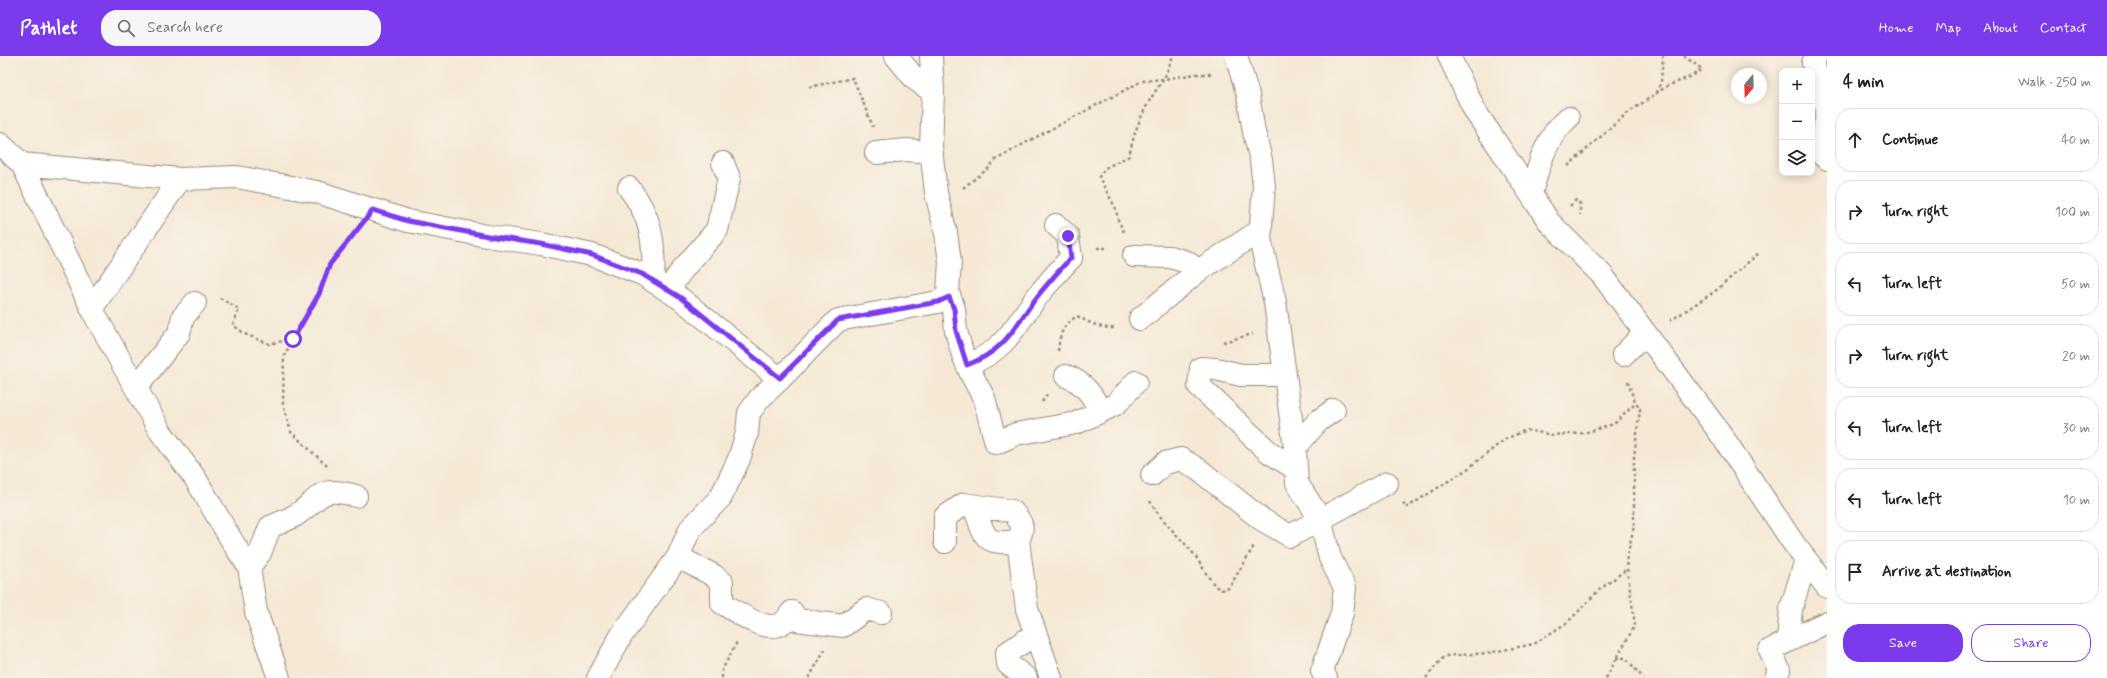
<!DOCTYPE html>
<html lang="en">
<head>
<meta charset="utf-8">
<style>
	:root { --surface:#fff; --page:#f6f6f6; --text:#222; --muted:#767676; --line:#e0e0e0; --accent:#7c3aed }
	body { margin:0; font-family:Mynerve,sans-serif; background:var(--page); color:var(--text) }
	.controls { position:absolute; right:12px; top:12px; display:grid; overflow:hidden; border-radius:8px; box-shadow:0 2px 10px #0003 }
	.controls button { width:36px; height:36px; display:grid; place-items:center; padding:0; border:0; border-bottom:1px solid var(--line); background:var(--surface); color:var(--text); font:20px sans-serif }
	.compass { position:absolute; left:1731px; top:12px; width:36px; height:36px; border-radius:50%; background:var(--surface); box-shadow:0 2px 10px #0003; rotate:199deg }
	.stop { position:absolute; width:12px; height:12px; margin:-9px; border:3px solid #7c3aed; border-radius:50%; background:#fff }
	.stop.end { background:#7c3aed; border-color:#fff; box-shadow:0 1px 4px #0008 }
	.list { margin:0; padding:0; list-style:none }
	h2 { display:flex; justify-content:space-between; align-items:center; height:52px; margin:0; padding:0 16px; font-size:17px }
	h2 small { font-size:13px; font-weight:400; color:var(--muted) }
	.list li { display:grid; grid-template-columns:26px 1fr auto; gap:12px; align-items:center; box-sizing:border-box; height:64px; margin:0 8px 8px; padding:0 8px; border:1px solid var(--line); border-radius:16px }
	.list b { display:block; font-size:15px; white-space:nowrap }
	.list em { font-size:13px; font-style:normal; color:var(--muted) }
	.actions { display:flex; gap:8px; padding:12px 16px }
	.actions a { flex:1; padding:9px 0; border:1px solid var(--accent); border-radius:16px; text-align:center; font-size:14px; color:var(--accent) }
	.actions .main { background:var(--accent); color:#fff }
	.icon { flex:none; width:22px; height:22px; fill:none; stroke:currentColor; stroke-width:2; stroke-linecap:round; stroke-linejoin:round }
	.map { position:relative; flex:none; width:1827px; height:622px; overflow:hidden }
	header { display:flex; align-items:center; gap:24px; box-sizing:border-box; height:56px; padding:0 20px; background:var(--accent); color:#fff }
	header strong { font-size:19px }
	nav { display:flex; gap:22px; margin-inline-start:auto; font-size:14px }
	.search { width:280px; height:36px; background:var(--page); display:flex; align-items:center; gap:10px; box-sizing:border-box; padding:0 14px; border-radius:16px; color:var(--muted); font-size:15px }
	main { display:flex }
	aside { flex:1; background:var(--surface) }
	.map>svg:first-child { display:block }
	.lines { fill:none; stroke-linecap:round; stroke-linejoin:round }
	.minor-casing { stroke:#988a7a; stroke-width:24 }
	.path { stroke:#988a7a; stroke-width:2.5; stroke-dasharray:3 3; stroke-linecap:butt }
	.minor { stroke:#fff; stroke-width:22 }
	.route { stroke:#7c3aed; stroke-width:5 }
</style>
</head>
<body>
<header>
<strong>Pathlet</strong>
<div class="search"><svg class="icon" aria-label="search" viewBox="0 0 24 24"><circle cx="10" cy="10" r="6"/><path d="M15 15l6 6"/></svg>Search here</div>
<nav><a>Home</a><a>Map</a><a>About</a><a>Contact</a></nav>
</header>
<main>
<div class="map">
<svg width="1827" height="622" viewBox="0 0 1827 622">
	<rect width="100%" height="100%" fill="#f7f3e8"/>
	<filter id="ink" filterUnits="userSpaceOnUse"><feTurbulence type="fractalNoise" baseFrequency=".025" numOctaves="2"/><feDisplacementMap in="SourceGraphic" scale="8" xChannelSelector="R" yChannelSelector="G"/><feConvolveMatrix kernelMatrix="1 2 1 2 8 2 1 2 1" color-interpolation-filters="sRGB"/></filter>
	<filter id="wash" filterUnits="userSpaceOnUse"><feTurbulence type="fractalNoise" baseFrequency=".012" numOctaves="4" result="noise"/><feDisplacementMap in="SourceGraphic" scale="16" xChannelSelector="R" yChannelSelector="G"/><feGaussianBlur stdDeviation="0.9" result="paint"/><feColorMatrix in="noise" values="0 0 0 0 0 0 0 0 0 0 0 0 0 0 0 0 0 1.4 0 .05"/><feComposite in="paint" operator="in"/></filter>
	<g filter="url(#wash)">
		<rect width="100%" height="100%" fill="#f5e9d5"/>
	</g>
	<g filter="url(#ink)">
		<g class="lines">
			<defs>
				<path id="minor" d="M896 0 915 23 933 36
					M931 0 933 36 931 92 936 137 946 177 950 206 948 236 954 253 956 275 963 299 971 318 984 342 996 387 1016 378 1076 367 1100 356C1094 340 1082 325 1066 320
					M1236 0 1248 39 1254 76 1261 104 1264 130 1260 183 1275 246 1295 392 1297 427 1320 463 1330 502 1345 532 1342 557 1322 615 1326 622
					M1449 0 1475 55 1550 167 1602 219 1720 377 1794 488 1827 531
					M1816 0 1813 7 1827 54
					M1827 57 1820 97 1827 103
					M0 88 22 108 96 261 160 375 195 422 235 490 249 511 256 556 279 622
					M876 97 906 94 932 96
					M22 108 180 123 237 121 317 136 408 165 487 180 541 188 592 199 642 218 681 243 780 323 838 264 938 246 949 241
					M629 132C652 161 655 188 653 225
					M1531 138C1538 111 1546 80 1568 62
					M1134 200 1170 201 1187 206 1198 215
					M668 234 683 213 717 174 729 122 723 107
					M92 252 180 123
					M1140 263 1198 215 1261 174
					M1623 299 1637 285 1649 282
					M967 309C1009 293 1015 268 1040 237 1050 225 1060 213 1071 202L1068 180 1056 169
					M1284 319H1241L1216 313 1201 312 1199 330 1269 396 1296 413
					M136 332 179 277 183 261 195 247
					M1100 356 1116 348 1136 326
					M1295 392 1318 365 1334 354
					M1152 419 1165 407 1181 403 1199 414 1261 463 1290 480 1387 427
					M974 450C985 479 981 490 1018 485L1027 553 1051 622
					M945 486V461L964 448 1012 455C1022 467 1025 470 1018 485
					M678 501 713 519 722 526V547C736 555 764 577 781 568 785 566 789 560 792 556L797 564 843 570 866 553 881 557
					M249 511 260 497 270 471C278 467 288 464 296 459 323 441 319 429 356 440
					M1788 584 1791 553 1806 504
					M598 622 621 580 678 501 690 473 721 441 739 403 747 377 749 357 759 343 780 323
					M1026 622 1008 608 1007 597 1035 578
					M1776 622 1779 614 1770 594 1827 566"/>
			</defs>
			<!-- minor casing -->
			<use href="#minor" class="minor-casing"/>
			<!-- path -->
			<path class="path" d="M809 31 853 22 873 71
				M1657 37 1661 25 1663 0
				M1568 110 1625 59 1667 30 1692 20 1702 13 1684 0
				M963 132 989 112 994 105 1025 87 1142 25 1164 23 1173 0
				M1570 150 1576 144 1580 148V159
				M1124 176 1118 164 1116 153 1099 121 1105 112 1129 100C1136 68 1145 49 1164 23L1196 18H1213
				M1097 192H1109
				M220 242 239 253 233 269 245 278 269 288 292 283
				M1670 265 1714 236 1759 197
				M1223 286 1253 278
				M1058 295C1060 277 1062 270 1077 260 1090 267 1101 273 1116 272
				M1042 346 1048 337
				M327 410 291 376 283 348 284 300 319 238 330 208 356 176
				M1150 445C1161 465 1178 479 1193 497 1203 510 1208 524 1220 534L1229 532 1255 488
				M1403 447 1406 452 1466 414 1504 384 1526 374 1553 379 1584 377 1614 368 1636 347
				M1616 602H1626L1643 622
				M722 622V614L737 586
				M809 622 825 593
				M1426 622 1444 600 1488 597 1534 588 1568 566 1599 534 1627 513
				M1606 622 1635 569 1626 505 1634 470V401L1640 353 1633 341 1628 325"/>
			<!-- minor -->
			<use href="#minor" class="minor"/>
		</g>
	</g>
	<g class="lines" filter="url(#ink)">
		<!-- route -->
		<path class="route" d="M293 283 319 238 330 208 373 154 408 165 488 180 541 188 592 199 642 218 681 242 780 322 838 264 938 246 949 241 954 253 956 275 967 309C1009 293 1015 268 1040 237 1050 225 1060 213 1071 202L1068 180"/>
	</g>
</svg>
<div class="controls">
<button>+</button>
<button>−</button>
<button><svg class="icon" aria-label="layers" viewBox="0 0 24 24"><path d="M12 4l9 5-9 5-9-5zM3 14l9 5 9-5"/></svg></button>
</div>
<svg class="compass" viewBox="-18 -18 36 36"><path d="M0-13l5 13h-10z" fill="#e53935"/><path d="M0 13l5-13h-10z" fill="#767676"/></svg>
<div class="stop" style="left:293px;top:283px"></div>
<div class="stop end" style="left:1068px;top:180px"></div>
</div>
<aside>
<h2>4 min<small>Walk · 250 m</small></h2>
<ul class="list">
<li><svg class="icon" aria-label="ahead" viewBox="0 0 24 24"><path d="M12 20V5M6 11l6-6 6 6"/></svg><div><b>Continue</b></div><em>40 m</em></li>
<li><svg class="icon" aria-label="right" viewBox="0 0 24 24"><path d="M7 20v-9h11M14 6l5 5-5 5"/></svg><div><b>Turn right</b></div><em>100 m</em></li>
<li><svg class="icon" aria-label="left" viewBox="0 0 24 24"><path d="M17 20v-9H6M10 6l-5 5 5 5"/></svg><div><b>Turn left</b></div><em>50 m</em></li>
<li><svg class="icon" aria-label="right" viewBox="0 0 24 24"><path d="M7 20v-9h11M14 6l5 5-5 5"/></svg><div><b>Turn right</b></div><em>20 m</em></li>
<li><svg class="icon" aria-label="left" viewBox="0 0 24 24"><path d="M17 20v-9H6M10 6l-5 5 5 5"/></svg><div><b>Turn left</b></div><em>30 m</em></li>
<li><svg class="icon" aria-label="left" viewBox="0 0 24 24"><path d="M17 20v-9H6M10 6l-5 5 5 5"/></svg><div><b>Turn left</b></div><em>10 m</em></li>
<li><svg class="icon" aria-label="arrive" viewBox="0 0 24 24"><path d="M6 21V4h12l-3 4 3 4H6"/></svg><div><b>Arrive at destination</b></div></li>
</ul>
<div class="actions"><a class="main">Save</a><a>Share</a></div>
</aside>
</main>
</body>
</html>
